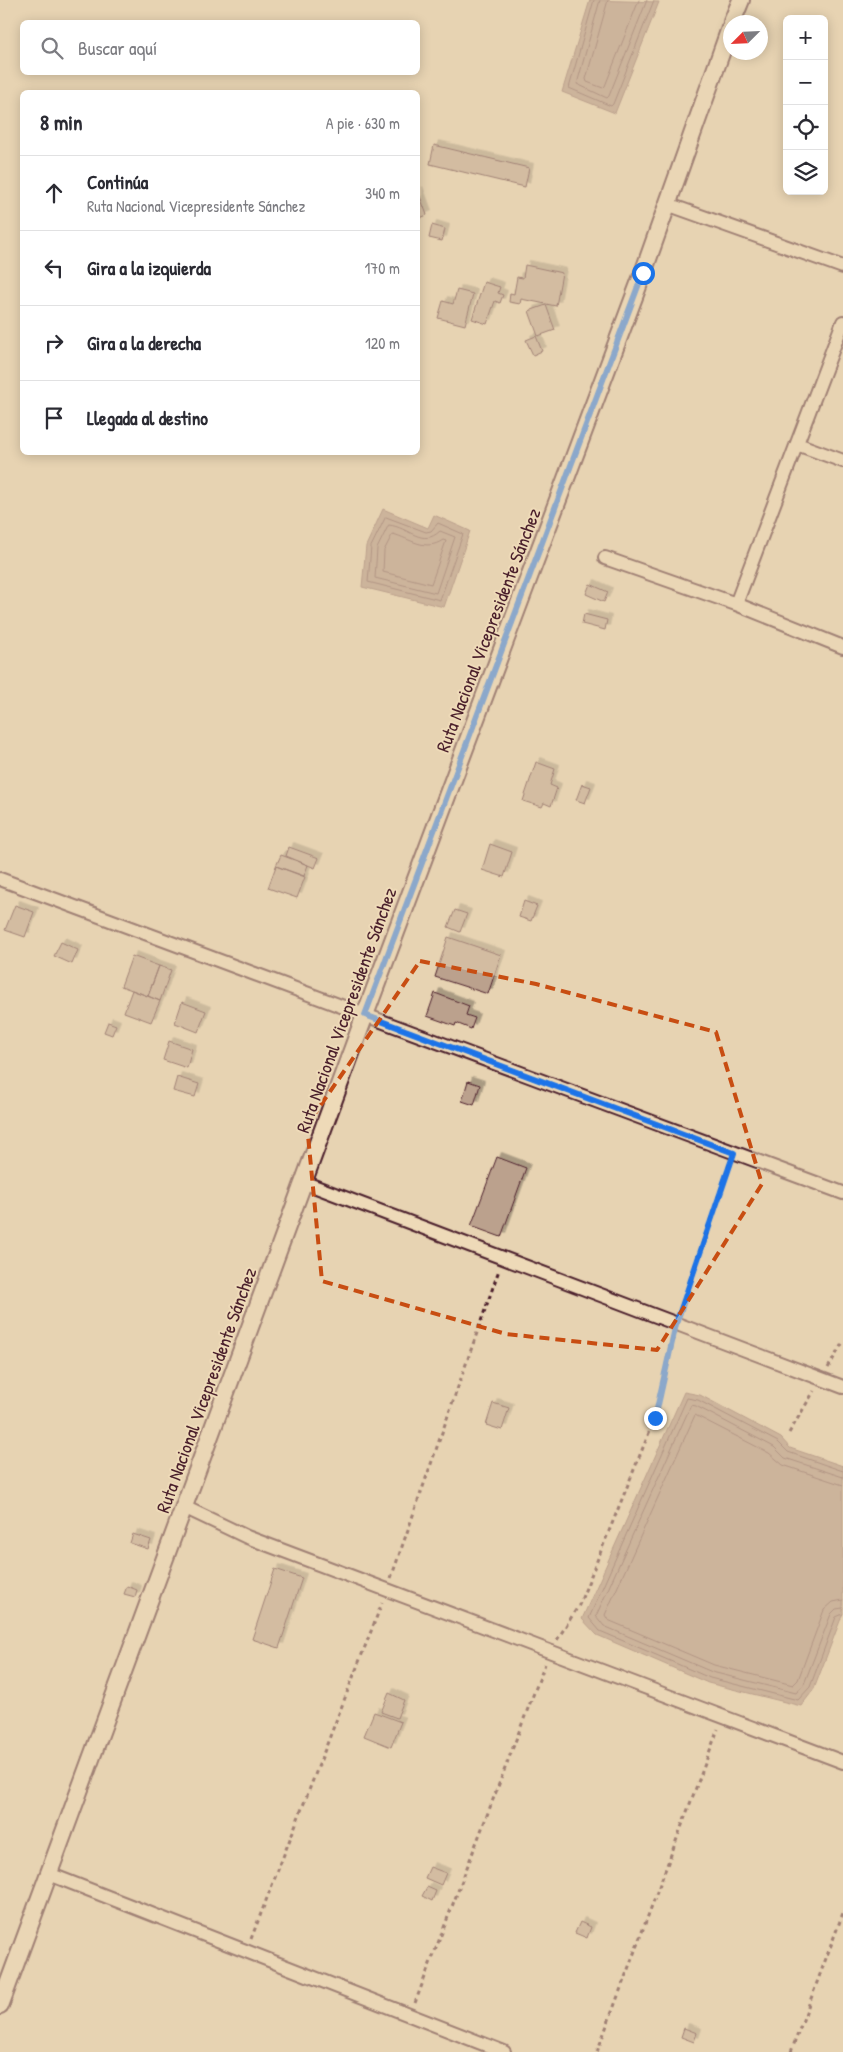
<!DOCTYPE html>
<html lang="es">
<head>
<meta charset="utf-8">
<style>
	:root { --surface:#fff; --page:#f7f7f7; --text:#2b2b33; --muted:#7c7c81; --line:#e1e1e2 }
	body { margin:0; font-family:"Patrick Hand",sans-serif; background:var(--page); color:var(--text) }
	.controls { position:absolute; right:15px; top:15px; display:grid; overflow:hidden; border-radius:8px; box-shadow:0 2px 12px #0003 }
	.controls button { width:45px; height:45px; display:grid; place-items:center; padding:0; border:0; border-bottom:1px solid var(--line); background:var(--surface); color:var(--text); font:25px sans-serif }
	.compass { position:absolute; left:723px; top:15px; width:45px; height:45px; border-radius:50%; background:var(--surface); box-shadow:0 2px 12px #0003; rotate:246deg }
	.stop { position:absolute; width:15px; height:15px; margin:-11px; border:4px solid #1a73e8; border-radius:50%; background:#fff }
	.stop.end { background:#1a73e8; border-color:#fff; box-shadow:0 1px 5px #0008 }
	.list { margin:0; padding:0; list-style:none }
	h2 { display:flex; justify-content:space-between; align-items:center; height:65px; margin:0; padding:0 20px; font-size:21px }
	h2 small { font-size:16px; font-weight:400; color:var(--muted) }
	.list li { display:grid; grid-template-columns:32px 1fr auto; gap:15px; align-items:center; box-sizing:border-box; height:75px; padding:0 20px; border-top:1px solid var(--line) }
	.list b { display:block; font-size:19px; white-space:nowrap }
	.list p { margin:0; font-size:16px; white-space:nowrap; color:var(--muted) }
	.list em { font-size:16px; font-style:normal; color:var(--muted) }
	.icon { flex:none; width:28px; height:28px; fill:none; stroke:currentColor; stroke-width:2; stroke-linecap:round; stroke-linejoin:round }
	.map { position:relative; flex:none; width:843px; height:2052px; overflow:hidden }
	.search { position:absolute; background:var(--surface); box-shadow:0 2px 12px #0003; left:20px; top:20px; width:400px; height:55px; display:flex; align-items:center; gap:12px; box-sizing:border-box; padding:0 18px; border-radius:8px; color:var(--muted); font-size:19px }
	.panel { position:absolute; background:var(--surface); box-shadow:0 2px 12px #0003; left:20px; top:90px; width:400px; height:365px; border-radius:8px }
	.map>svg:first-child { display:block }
	.water { fill:#ac8e7f; stroke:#85625d }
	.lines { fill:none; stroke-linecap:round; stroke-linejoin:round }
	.shore { stroke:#714b4d; stroke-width:1 }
	.building { fill:#bba18d; stroke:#4a1f2b; filter:url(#shadow) }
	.minor-casing { stroke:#4a1f2b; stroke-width:16 }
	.tertiary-casing { stroke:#4a1f2b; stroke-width:20 }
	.path { stroke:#4a1f2b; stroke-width:3; stroke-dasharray:4 4; stroke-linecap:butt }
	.minor { stroke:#eedab8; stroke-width:12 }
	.tertiary { stroke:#eedab8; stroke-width:16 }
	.route { stroke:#1a73e8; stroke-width:6 }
	.marked { fill:none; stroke:#c84d12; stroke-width:4; stroke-dasharray:10 6; stroke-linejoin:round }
	.labels { text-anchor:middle; stroke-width:4; stroke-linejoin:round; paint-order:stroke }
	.street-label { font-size:19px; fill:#4a1f2b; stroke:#eedab8 }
</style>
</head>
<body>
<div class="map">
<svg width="843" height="2052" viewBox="0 0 843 2052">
	<defs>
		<filter id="shadow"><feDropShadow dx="4.5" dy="-4.5" stdDeviation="0" flood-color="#0004"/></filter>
	</defs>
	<rect width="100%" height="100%" fill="#e7d3b2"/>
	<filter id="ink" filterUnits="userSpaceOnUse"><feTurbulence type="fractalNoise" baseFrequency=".02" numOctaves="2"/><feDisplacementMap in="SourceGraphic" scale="10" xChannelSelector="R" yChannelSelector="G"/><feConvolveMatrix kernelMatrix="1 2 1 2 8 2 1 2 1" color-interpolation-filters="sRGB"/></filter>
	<g filter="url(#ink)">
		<!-- water -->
		<path class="water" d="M590 0 659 2 615 113 562 92Z
			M383 509 428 528 434 515 470 531 444 607 362 587 366 546Z
			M684 1392 700 1395 781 1438 790 1448 843 1466V1613L814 1689 801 1706 708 1683 597 1635 582 1619Z"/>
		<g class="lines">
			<!-- shore -->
			<path class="shore" d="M594 0 569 88 611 106 613 104 654 0
				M600 0 577 84 607 98 609 96 647 0
				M608 0 586 79 587 82 603 88 605 86 639 0
				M386 517 426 532 431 531 438 523 463 534 440 600 368 582 371 547Z
				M389 525C409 527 422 548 440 531L455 537 436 593 375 578 377 549Z
				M393 534C411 539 425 552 443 540L446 541 431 584 383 572 384 551Z
				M843 1471 788 1452 778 1442 698 1400 687 1398 589 1618 600 1631 710 1678 798 1700 810 1687 836 1617 843 1614
				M843 1477 785 1458 774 1447 696 1406 691 1405 596 1616 604 1626 712 1672 796 1693 804 1684 831 1614 836 1609 843 1608
				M843 1485 783 1465 769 1453 695 1415 605 1615 608 1620 714 1665 793 1685 798 1680 824 1610 833 1602 843 1600"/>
		</g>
		<!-- building -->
		<path class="building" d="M434 145 529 168 525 187 430 164Z
			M418 191 427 215 418 219Z
			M432 225 445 229 442 241 429 238Z
			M525 265 562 273 556 306 521 299 520 304 509 302 510 293 514 294 517 277 523 278Z
			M484 282 500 287 498 293 503 295 500 303 495 301 487 324 472 319Z
			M457 290 473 294 465 325 438 318 443 301 453 304Z
			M546 305 555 330 538 336 529 311Z
			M536 336 542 351 533 355 526 340Z
			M590 584 608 592 604 602 586 594Z
			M584 614 607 620 605 630 582 624Z
			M536 762 555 769 550 785 557 788 551 806 544 803 542 807 523 801Z
			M582 784 591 787 585 803 576 800Z
			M490 844 512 852 504 877 482 870Z
			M289 847 319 858 315 868 286 856Z
			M281 855 308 865 304 876 276 866Z
			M276 866 305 877 297 898 268 888Z
			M524 901 537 906 531 921 519 917Z
			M15 905 34 912 25 937 5 930Z
			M455 910 467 914 460 932 448 927Z
			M448 937 501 955 488 994 435 977Z
			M61 942 78 950 72 964 54 956Z
			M132 956 159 966 148 996 121 986Z
			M159 966 171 970 160 1001 148 996Z
			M132 990 160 1001 151 1022 124 1012Z
			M435 993 469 1006 466 1015 475 1018 471 1029 456 1023 455 1026 427 1016Z
			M182 1002 206 1011 198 1032 175 1023Z
			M108 1022 116 1025 112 1035 104 1032Z
			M169 1041 192 1049 187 1068 163 1060Z
			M177 1077 199 1084 195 1097 173 1091Z
			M468 1081 480 1085 474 1105 462 1101Z
			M497 1157 526 1168 501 1237 471 1226Z
			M493 1403 509 1408 502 1430 486 1425Z
			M133 1534 151 1540 148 1549 130 1543Z
			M275 1569 302 1578 279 1648 252 1639Z
			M127 1586 137 1590 135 1597 124 1594Z
			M389 1693 404 1700 397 1718 381 1712Z
			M374 1712 401 1722 391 1747 364 1736Z
			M430 1867 446 1873 441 1885 425 1878Z
			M427 1887 436 1891 432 1901 422 1896Z
			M580 1922 591 1927 587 1938 575 1933Z
			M684 2028 697 2033 694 2042 681 2037Z"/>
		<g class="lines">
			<defs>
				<path id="minor" d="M667 204 843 267
					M797 444 843 461
					M605 558 736 604 843 647
					M736 604 843 322
					M0 879 843 1193
					M303 1182 843 1387
					M184 1507 247 1537 843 1762
					M49 1874 504 2052"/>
				<path id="tertiary" d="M732 22 741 0
					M0 2006 365 1015 643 273 730 28"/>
			</defs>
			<!-- minor casing -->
			<use href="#minor" class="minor-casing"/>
			<!-- tertiary casing -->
			<use href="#tertiary" class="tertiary-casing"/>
			<!-- path -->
			<path class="path" d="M680 1312 730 1164
				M828 1368 843 1342
				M789 1433 814 1391
				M391 1578 499 1270
				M557 1640 579 1605 655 1418 673 1337
				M251 1939 382 1603
				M415 2003 545 1664
				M597 2052 718 1729
				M791 2052 843 1913"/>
			<!-- minor -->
			<use href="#minor" class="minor"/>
			<!-- tertiary -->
			<use href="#tertiary" class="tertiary"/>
		</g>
	</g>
	<g class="lines" filter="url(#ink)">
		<!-- route -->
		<path class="route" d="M643 273 365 1015 734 1153 676 1324 655 1418"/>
	</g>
	<!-- marked area -->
	<path d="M0 0H843V2052H0ZM420 961 536 984 716 1032 762 1184 657 1350 506 1334 322 1281 307 1125Z" fill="#e7d3b2" fill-opacity=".55" fill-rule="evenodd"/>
	<path class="marked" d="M420 961 536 984 716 1032 762 1184 657 1350 506 1334 322 1281 307 1125Z"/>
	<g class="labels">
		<!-- street labels -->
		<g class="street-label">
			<text transform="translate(488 630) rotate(-69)" y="7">Ruta Nacional Vicepresidente Sánchez</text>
			<text transform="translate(346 1010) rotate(-70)" y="7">Ruta Nacional Vicepresidente Sánchez</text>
			<text transform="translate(206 1390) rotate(-70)" y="7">Ruta Nacional Vicepresidente Sánchez</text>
		</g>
	</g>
</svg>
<div class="controls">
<button>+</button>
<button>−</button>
<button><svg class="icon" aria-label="locate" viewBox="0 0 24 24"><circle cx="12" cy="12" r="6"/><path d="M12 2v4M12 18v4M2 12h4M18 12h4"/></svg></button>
<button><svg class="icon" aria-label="layers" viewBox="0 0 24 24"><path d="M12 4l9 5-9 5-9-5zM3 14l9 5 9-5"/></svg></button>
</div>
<svg class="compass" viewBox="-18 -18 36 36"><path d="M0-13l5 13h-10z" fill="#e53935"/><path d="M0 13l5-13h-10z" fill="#7c7c81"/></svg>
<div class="stop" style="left:643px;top:273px"></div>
<div class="stop end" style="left:655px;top:1418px"></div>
<div class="search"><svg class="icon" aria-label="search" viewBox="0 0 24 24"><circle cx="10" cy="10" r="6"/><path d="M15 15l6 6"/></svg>Buscar aquí</div>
<section class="panel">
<h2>8 min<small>A pie · 630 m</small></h2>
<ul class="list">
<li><svg class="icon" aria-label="ahead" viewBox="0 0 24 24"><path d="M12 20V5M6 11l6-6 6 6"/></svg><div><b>Continúa</b><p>Ruta Nacional Vicepresidente Sánchez</p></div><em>340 m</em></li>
<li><svg class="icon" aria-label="left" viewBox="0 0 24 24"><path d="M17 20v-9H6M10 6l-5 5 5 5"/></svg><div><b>Gira a la izquierda</b></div><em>170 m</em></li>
<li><svg class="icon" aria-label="right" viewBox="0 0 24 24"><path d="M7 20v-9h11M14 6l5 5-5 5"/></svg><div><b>Gira a la derecha</b></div><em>120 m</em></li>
<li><svg class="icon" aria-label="arrive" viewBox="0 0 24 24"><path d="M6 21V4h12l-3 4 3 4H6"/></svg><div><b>Llegada al destino</b></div></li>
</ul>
</section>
</div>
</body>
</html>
